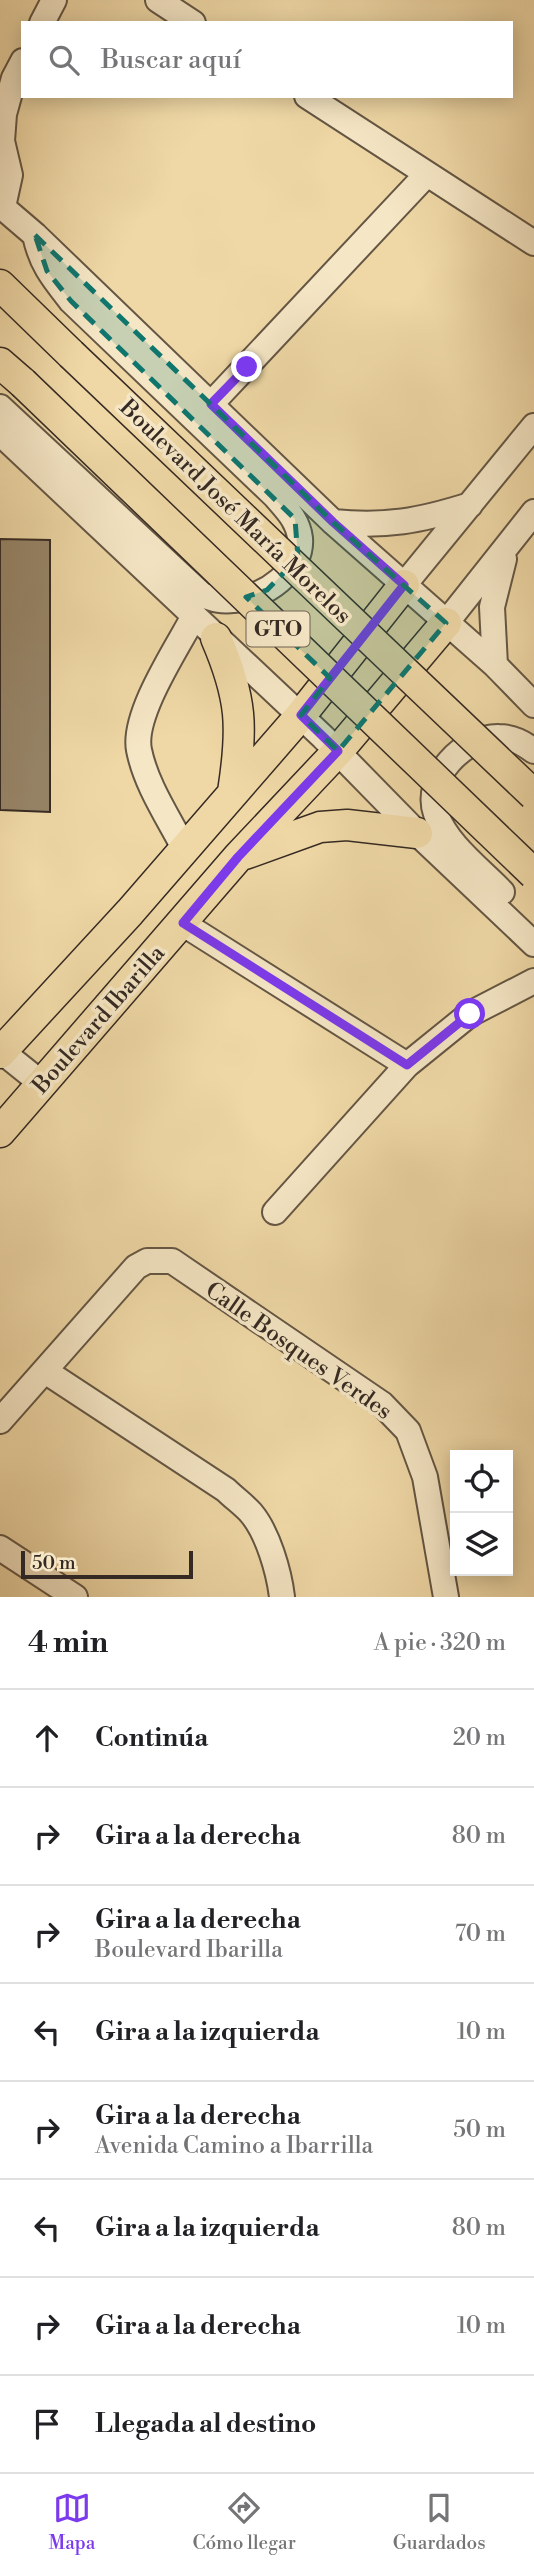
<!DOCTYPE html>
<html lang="es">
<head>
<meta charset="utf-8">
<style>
	:root { --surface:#fff; --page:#f2f2f2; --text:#202124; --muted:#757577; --line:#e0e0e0; --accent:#7c3aed }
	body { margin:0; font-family:"Libre Bodoni",serif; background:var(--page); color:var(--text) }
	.controls { position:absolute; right:21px; bottom:21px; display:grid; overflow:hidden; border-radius:0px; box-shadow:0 4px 18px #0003 }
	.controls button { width:63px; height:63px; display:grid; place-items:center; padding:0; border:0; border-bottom:2px solid var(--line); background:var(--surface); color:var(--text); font:35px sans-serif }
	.scale { position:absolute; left:21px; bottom:18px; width:172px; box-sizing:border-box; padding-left:7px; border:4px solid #352a23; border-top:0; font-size:19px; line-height:24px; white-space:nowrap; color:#352a23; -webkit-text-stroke:5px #f5e6c5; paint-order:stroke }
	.stop { position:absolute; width:21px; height:21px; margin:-16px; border:5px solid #7c3aed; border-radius:50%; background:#fff }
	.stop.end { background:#7c3aed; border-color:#fff; box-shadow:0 2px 7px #0008 }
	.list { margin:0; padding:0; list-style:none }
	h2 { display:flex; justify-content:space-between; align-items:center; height:91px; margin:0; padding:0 28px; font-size:30px }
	h2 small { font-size:23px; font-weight:400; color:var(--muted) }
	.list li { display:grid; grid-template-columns:46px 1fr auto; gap:21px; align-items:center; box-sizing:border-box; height:98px; padding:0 28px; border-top:2px solid var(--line) }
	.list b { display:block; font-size:26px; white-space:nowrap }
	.list p { margin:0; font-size:23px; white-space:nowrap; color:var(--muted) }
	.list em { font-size:23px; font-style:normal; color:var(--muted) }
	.icon { flex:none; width:38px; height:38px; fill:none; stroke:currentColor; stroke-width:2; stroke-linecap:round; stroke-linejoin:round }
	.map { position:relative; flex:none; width:534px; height:1597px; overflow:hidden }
	.search { position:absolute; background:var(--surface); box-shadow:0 4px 18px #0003; left:21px; right:21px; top:21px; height:77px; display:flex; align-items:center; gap:18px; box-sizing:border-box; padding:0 24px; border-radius:0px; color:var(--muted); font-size:26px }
	.sheet { height:875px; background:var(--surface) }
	nav { display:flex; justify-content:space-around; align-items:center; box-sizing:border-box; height:98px; border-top:2px solid var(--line); background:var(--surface); font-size:19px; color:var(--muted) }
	nav a { display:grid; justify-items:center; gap:4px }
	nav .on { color:var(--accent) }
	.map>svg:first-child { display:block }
	.building { fill:#968467; stroke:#352a23; stroke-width:2 }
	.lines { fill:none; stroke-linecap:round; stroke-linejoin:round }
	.minor-casing { stroke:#645644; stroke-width:28 }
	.major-casing { stroke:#352a23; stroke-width:33 }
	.minor { stroke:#f5e6c5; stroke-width:24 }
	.major { stroke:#efd8a6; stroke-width:30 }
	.major-bridge-casing { stroke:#352a23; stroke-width:33; stroke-linecap:butt }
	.major-bridge { stroke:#efd8a6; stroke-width:30 }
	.route { stroke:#7c3aed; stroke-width:9 }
	.marked { fill:#0f766e; fill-opacity:0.2; stroke:#0f766e; stroke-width:5; stroke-dasharray:14 9; stroke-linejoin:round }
	.labels { text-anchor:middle; stroke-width:7; stroke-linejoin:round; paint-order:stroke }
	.shield { fill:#f5e6c5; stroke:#6f6254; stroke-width:2 }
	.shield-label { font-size:21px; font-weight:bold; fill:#352a23 }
	.street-label { font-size:23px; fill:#352a23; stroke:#f5e6c5 }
</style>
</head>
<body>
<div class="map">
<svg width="534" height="1597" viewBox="0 0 534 1597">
	<rect width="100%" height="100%" fill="#efd8a6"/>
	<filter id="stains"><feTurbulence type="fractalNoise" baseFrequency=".00286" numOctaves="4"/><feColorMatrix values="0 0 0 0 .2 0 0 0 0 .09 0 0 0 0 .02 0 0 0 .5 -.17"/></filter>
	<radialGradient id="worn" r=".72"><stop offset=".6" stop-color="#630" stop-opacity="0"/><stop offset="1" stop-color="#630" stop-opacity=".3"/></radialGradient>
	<!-- building -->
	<path class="building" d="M0 539 50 540V812L0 810Z"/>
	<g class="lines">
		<defs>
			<path id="minor" d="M158 0 193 23
				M42 23 54 0
				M307 96 534 243
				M0 205 35 235 333 522 495 665 534 705
				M3 207 10 175 2 141 4 114 14 78 23 61
				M211 404 427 174
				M0 407 202 595C213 599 222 602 234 600 264 598 303 571 300 538 298 520 286 509 275 496L71 301C53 278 41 264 35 235
				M0 433 323 737 417 833 534 944
				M333 522C387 527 419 521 470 505
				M404 585 534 426
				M446 623 534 512
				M495 665 492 607 504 559
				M184 848C168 817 146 785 139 750 132 715 177 648 194 616
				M502 892C480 869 447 845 436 814 423 778 464 736 499 737 513 737 523 743 534 751
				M182 923 407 1065
				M0 1050 41 1083
				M275 1212 407 1065 470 1014 534 981
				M45 1371 226 1490C234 1498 244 1505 251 1513 268 1533 279 1572 282 1597
				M0 1421 136 1267 147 1261H172L382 1404 408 1431 425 1477 446 1597
				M0 1548 75 1597"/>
			<path id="major" d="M0 285 71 354
				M0 363 23 383
				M216 638C242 698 243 728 233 792
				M245 854 320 827 347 825 417 833
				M0 1053 130 912 301 715 404 585
				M0 1132 238 857 338 751 446 623"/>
		</defs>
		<!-- minor casing -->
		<use href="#minor" class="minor-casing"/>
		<!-- major casing -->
		<use href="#major" class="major-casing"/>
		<!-- minor -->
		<use href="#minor" class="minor"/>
		<!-- major -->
		<use href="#major" class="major"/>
		<defs>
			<path id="major-bridge" d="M71 354 534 795
				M23 383 534 874"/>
		</defs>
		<!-- major-bridge casing -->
		<use href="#major-bridge" class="major-bridge-casing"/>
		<!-- major-bridge -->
		<use href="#major-bridge" class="major-bridge"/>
	</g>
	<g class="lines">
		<!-- route -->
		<path class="route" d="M247 367 211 404 333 522 404 585 301 715 338 751 238 857 183 923 407 1065 470 1014"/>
	</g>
	<!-- marked area -->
	<path class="marked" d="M35 235 333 522 446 623 338 751 301 715 330 678 246 597 267 590 298 558 295 519 71 301 47 271Z"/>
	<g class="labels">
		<!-- shield labels -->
		<rect class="shield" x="246.5" y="611.5" width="63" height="35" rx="5"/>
		<g class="shield-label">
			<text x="278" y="636">GTO</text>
		</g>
		<!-- street labels -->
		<g class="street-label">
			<text transform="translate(236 511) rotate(44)" y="8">Boulevard José María Morelos</text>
			<text transform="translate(98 1019) rotate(-49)" y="8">Boulevard Ibarilla</text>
			<text transform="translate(299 1350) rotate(35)" y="8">Calle Bosques Verdes</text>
		</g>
	</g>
	<rect width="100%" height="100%" filter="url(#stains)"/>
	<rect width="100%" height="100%" fill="url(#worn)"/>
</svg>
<div class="controls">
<button><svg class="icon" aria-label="locate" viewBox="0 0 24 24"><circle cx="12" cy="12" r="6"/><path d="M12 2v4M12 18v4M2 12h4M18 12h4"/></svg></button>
<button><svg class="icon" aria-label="layers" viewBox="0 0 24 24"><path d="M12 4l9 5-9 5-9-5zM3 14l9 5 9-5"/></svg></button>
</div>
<div class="scale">50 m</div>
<div class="stop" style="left:470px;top:1014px"></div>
<div class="stop end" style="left:247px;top:367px"></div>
<div class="search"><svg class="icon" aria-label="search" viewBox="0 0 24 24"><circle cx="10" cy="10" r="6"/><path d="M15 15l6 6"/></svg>Buscar aquí</div>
</div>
<section class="sheet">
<h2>4 min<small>A pie · 320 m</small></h2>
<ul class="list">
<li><svg class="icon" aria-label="ahead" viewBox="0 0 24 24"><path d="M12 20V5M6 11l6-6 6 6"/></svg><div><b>Continúa</b></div><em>20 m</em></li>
<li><svg class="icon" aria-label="right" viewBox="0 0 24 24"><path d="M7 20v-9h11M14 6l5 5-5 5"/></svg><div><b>Gira a la derecha</b></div><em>80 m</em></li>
<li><svg class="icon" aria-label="right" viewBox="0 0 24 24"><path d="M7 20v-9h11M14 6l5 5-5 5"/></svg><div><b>Gira a la derecha</b><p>Boulevard Ibarilla</p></div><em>70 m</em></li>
<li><svg class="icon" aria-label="left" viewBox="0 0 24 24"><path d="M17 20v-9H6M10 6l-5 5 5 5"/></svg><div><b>Gira a la izquierda</b></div><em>10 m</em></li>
<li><svg class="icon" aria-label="right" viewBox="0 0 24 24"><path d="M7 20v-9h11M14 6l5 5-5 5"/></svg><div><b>Gira a la derecha</b><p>Avenida Camino a Ibarrilla</p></div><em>50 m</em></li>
<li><svg class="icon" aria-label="left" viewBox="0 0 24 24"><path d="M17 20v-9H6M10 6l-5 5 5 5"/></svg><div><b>Gira a la izquierda</b></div><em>80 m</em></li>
<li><svg class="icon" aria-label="right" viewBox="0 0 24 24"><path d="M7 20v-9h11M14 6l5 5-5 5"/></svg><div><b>Gira a la derecha</b></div><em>10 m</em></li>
<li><svg class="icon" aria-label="arrive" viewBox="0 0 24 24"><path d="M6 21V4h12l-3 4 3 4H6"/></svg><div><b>Llegada al destino</b></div></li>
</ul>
</section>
<nav>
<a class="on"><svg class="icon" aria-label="map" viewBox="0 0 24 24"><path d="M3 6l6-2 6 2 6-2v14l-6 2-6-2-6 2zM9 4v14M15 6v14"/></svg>Mapa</a>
<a><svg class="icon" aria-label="directions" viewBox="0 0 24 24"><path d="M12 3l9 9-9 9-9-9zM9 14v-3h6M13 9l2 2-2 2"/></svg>Cómo llegar</a>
<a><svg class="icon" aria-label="saved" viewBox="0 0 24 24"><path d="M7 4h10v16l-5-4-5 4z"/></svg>Guardados</a>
</nav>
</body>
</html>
